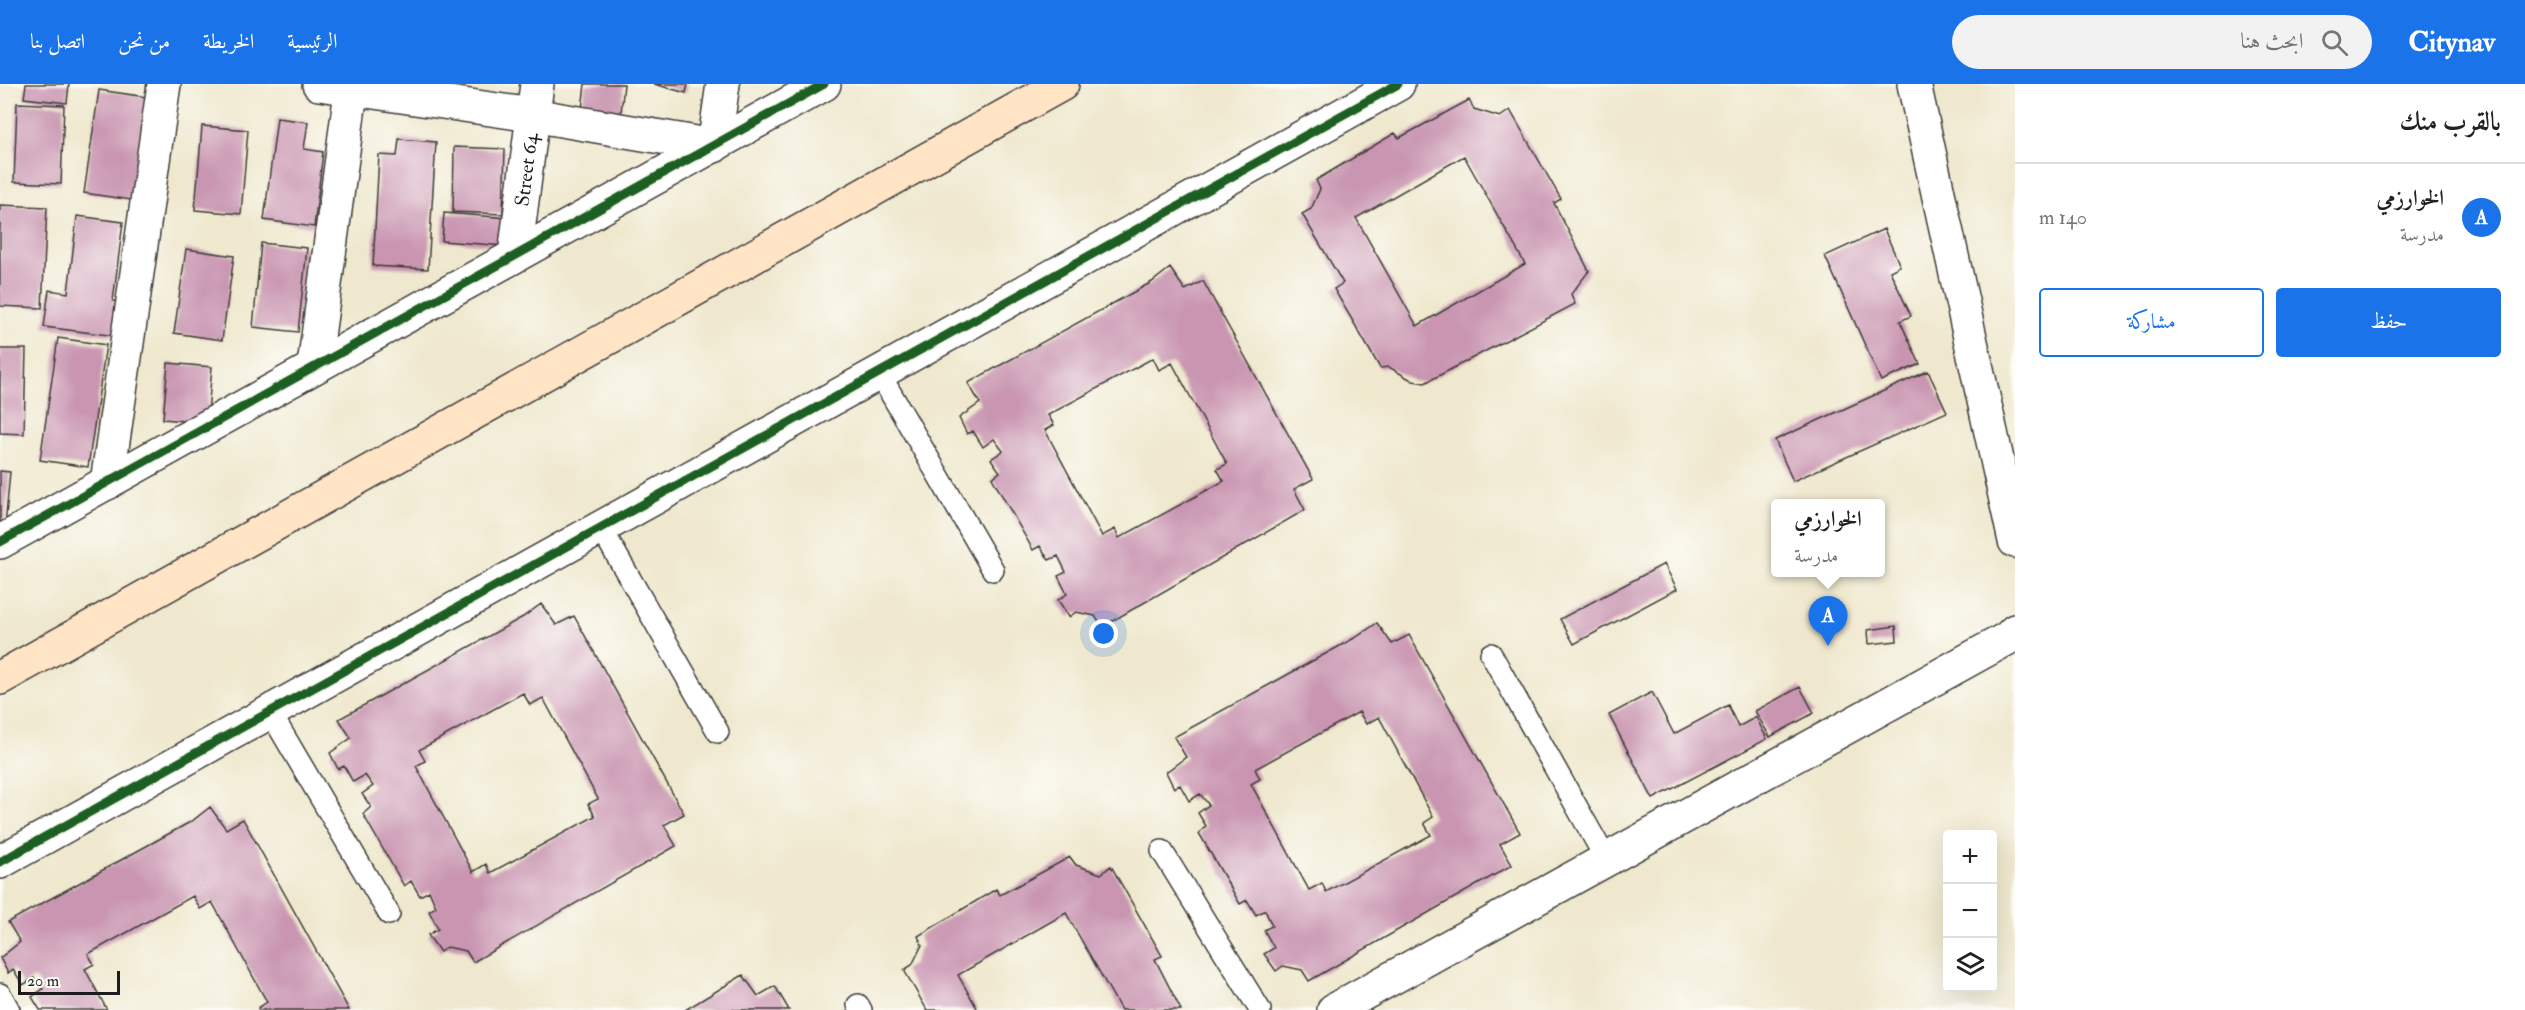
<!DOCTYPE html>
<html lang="ar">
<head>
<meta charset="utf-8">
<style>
	:root { --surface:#fff; --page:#f2f2f2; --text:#222; --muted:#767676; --line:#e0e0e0; --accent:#1a73e8 }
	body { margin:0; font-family:"IM FELL Double Pica",Amiri,serif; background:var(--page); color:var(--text); direction:rtl }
	.controls { position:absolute; right:18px; bottom:18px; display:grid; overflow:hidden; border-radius:6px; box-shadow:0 6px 24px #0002 }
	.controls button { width:54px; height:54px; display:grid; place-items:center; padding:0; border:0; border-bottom:2px solid var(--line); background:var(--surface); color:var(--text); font:30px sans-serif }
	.scale { position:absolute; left:18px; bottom:15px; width:102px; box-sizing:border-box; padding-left:6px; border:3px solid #1c1c1c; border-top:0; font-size:16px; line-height:21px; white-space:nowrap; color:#1c1c1c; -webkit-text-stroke:4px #fdfcf7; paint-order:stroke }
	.you { position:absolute; left:1104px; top:550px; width:21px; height:21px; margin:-15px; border:4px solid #fff; border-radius:50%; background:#1a73e8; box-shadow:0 0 0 9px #1a73e833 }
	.badge { display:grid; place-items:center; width:39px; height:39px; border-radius:50%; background:var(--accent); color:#fff; font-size:20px; font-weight:700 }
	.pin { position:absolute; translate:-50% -50px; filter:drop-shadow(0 2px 3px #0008) }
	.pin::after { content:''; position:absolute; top:32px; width:21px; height:18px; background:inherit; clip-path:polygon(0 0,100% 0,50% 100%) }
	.popup { position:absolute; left:1771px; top:415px; width:114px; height:78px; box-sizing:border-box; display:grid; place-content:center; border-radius:6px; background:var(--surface); filter:drop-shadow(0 2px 4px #0005); font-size:20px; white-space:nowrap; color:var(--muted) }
	.popup b { font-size:22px; color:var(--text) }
	.popup::after { content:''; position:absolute; left:50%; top:100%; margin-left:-12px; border:12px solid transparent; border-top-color:var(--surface) }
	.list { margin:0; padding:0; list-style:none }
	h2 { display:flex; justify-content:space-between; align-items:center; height:78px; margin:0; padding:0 24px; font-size:26px }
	h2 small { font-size:20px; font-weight:400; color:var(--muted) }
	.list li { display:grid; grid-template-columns:39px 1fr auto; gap:18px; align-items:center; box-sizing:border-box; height:108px; padding:0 24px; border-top:2px solid var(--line) }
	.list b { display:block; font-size:22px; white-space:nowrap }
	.list p { margin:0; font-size:20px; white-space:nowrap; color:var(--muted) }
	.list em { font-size:20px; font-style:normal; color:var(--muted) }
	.actions { display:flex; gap:12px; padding:18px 24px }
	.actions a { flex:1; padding:14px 0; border:2px solid var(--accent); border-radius:6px; text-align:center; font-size:21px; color:var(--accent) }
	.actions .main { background:var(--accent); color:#fff }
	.icon { flex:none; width:33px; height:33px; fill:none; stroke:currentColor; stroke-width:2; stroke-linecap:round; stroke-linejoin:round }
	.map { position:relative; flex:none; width:2015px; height:926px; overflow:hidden; direction:ltr }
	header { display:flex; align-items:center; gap:36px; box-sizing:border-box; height:84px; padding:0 30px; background:var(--accent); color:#fff }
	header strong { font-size:28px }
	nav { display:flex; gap:33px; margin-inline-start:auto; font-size:21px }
	.search { width:420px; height:54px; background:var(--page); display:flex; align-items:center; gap:15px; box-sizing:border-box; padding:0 21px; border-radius:33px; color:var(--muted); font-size:22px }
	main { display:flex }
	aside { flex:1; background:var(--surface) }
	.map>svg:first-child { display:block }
	.building { fill:#c995b1; fill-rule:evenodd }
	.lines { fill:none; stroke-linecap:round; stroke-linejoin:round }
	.lane-casing { stroke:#3c3b37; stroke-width:24 }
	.street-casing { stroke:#3c3b37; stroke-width:36 }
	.secondary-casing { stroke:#3c3b37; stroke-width:36 }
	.lane { stroke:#fff; stroke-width:21 }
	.street { stroke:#fff; stroke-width:33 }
	.secondary { stroke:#ffe4c6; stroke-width:33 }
	.cycleway-casing { stroke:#fdfcf7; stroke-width:13 }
	.cycleway { stroke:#1b5e20; stroke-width:9 }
	.labels { text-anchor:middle; stroke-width:4.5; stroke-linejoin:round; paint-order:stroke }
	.street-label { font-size:20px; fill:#1c1c1c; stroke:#fdfcf7 }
</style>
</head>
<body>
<header>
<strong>Citynav</strong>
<div class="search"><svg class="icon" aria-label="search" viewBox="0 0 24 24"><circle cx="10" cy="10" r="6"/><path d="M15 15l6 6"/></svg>ابحث هنا</div>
<nav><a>الرئيسية</a><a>الخريطة</a><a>من نحن</a><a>اتصل بنا</a></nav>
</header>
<main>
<aside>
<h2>بالقرب منك<small></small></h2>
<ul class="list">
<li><span class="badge">A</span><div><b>الخوارزمي</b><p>مدرسة</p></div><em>140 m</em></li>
</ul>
<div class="actions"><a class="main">حفظ</a><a>مشاركة</a></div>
</aside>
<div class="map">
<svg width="2015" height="926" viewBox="0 0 2015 926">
	<rect width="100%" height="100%" fill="#fdfcf7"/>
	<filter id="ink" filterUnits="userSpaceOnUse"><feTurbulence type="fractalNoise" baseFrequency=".0167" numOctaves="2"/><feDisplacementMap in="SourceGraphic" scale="12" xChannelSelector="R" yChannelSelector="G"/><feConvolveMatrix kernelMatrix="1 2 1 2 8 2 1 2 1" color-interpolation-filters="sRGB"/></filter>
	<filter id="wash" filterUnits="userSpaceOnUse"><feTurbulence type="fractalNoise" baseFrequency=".008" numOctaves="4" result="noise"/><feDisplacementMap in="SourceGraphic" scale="24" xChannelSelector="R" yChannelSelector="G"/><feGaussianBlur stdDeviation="1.35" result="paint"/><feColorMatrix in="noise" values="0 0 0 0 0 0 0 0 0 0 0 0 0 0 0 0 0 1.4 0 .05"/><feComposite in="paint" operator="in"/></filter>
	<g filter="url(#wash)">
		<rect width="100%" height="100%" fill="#efe8ce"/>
		<g id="blocks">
			<!-- building -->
			<path class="building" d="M26 0H69L67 19 24 14Z
				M585 0H624L621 29 582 25Z
				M654 0H688L686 9Z
				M99 6 146 13 131 116 84 109Z
				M1469 16 1474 25 1500 33 1510 26 1561 115 1554 119 1589 187 1571 210 1575 220 1425 299 1413 297 1389 283 1380 284 1334 205 1343 199 1302 130 1311 125 1320 105 1316 96 1395 49 1399 54ZM1464 72 1525 180 1417 242 1356 134Z
				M17 19 64 21 61 100 14 98Z
				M277 34 308 38 304 65 323 68 314 143 264 136Z
				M202 42 248 46 241 130 195 126Z
				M399 55 436 58 428 185 373 182 379 71 397 72Z
				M454 63 505 65 503 130 453 128Z
				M0 121 47 123 42 224 0 222Z
				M444 129 509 134 506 162 442 157Z
				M77 132 123 138 113 217 129 219 125 253 44 243 49 206 68 209Z
				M1884 145 1900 182 1890 187 1911 232 1900 237 1920 280 1881 297 1825 172Z
				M261 159 307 164 298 248 253 243Z
				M186 165 234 172 222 256 174 249Z
				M1170 184 1185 206 1203 197 1313 395 1294 405 1305 426 1102 543 1095 532 1076 528 1069 533 1058 516 1067 510 1058 492 1066 488 1058 472 1049 476 1040 462 1033 466 992 394 1000 388 991 375 1003 367 994 355 983 363 973 347 967 350 959 334 980 319 968 299 1152 198ZM1153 274 1159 286 1172 279 1227 380 1217 385 1224 397 1119 454 1115 445 1102 452 1045 346 1054 341 1048 331Z
				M58 254 106 261 88 383 40 376Z
				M0 265H26L24 350 0 349Z
				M168 279 212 283 207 339 163 335Z
				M1928 287 1947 328 1793 397 1775 356Z
				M0 387 10 388 4 454H0Z
				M1664 480 1677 505 1574 560 1560 535Z
				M541 520 556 541 574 532 684 730 664 741 676 762 473 878 466 867 447 863 440 868 428 851 438 845 429 827 436 823 429 807 420 812 411 797 404 802 363 730 371 723 362 710 373 702 365 691 353 698 344 682 338 685 330 669 351 654 339 635 523 533ZM523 609 530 621 543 614 598 715 588 720 595 732 490 789 486 780 473 788 416 682 425 677 419 666Z
				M1377 539 1392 560 1409 551 1520 749 1500 760 1512 781 1309 897 1302 886 1283 882 1276 887 1264 870 1274 864 1264 846 1272 842 1265 826 1256 831 1247 816 1240 820 1199 749 1206 742 1198 729 1209 721 1200 710 1189 717 1180 701 1174 704 1166 688 1186 673 1174 653 1358 552ZM1359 628 1366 640 1379 633 1433 733 1424 739 1431 751 1326 808 1322 799 1309 806 1251 700 1260 695 1255 685Z
				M1896 542 1897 557 1869 560 1868 546Z
				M1800 603 1814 629 1770 653 1755 627Z
				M1652 608 1674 650 1728 621 1738 643 1756 633 1767 655 1653 715 1609 631Z
				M210 723 226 745 243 735 349 926H259L258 924 267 918 212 818 200 825 193 812 88 870 94 880 85 885 107 926H40L32 913 43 905 34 894 23 901 13 885 8 889 0 874 20 858 8 838 192 737Z
				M1070 773 1076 781 1101 790 1111 782 1162 872 1155 875 1181 926H1121L1066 829 958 891 978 926H927L904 886 912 881 922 861 918 852 996 805 1000 811Z
				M743 891 758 912 775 902 789 926H685Z"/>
		</g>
	</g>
	<g filter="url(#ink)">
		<use href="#blocks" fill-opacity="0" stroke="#3c3b37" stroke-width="1.5"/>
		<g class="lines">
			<defs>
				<path id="lane" d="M879 289 993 486
					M601 444 718 648
					M1491 570 1606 775
					M270 628 389 830
					M1162 767 1260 926
					M0 910 9 926
					M858 921 861 926"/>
				<g id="street">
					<path d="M319 0 532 31 714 62 723 0"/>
					<path d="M1914 0 2015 457"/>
					<path id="s1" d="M515 171 537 0"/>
					<path d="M314 282 352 0"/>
					<path d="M107 399 164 0"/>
					<path d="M0 458 824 0"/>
					<path d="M0 778 1398 0"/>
					<path d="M1334 926 2008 554 2015 547"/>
				</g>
				<path id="secondary" d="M0 594 1062 0"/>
			</defs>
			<!-- lane casing -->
			<use href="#lane" class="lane-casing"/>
			<!-- street casing -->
			<use href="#street" class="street-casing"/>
			<!-- secondary casing -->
			<use href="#secondary" class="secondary-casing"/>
			<!-- lane -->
			<use href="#lane" class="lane"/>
			<!-- street -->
			<use href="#street" class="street"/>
			<!-- secondary -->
			<use href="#secondary" class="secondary"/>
			<defs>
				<path id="cycleway" d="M0 458 824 0
					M0 778 1398 0"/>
			</defs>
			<!-- cycleway casing -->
			<use href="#cycleway" class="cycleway-casing"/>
			<!-- cycleway -->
			<use href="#cycleway" class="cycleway"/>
		</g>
	</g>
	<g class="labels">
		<!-- street labels -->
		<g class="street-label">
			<text dy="7" stroke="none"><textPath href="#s1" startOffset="86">Street 64</textPath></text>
		</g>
	</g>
</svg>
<div class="controls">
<button>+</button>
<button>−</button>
<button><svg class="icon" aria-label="layers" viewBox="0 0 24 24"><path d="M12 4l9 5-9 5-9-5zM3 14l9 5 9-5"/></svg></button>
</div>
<div class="scale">20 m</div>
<div class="you"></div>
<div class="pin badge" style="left:1828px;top:562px">A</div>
<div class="popup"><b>الخوارزمي</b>مدرسة</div>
</div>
</main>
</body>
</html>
